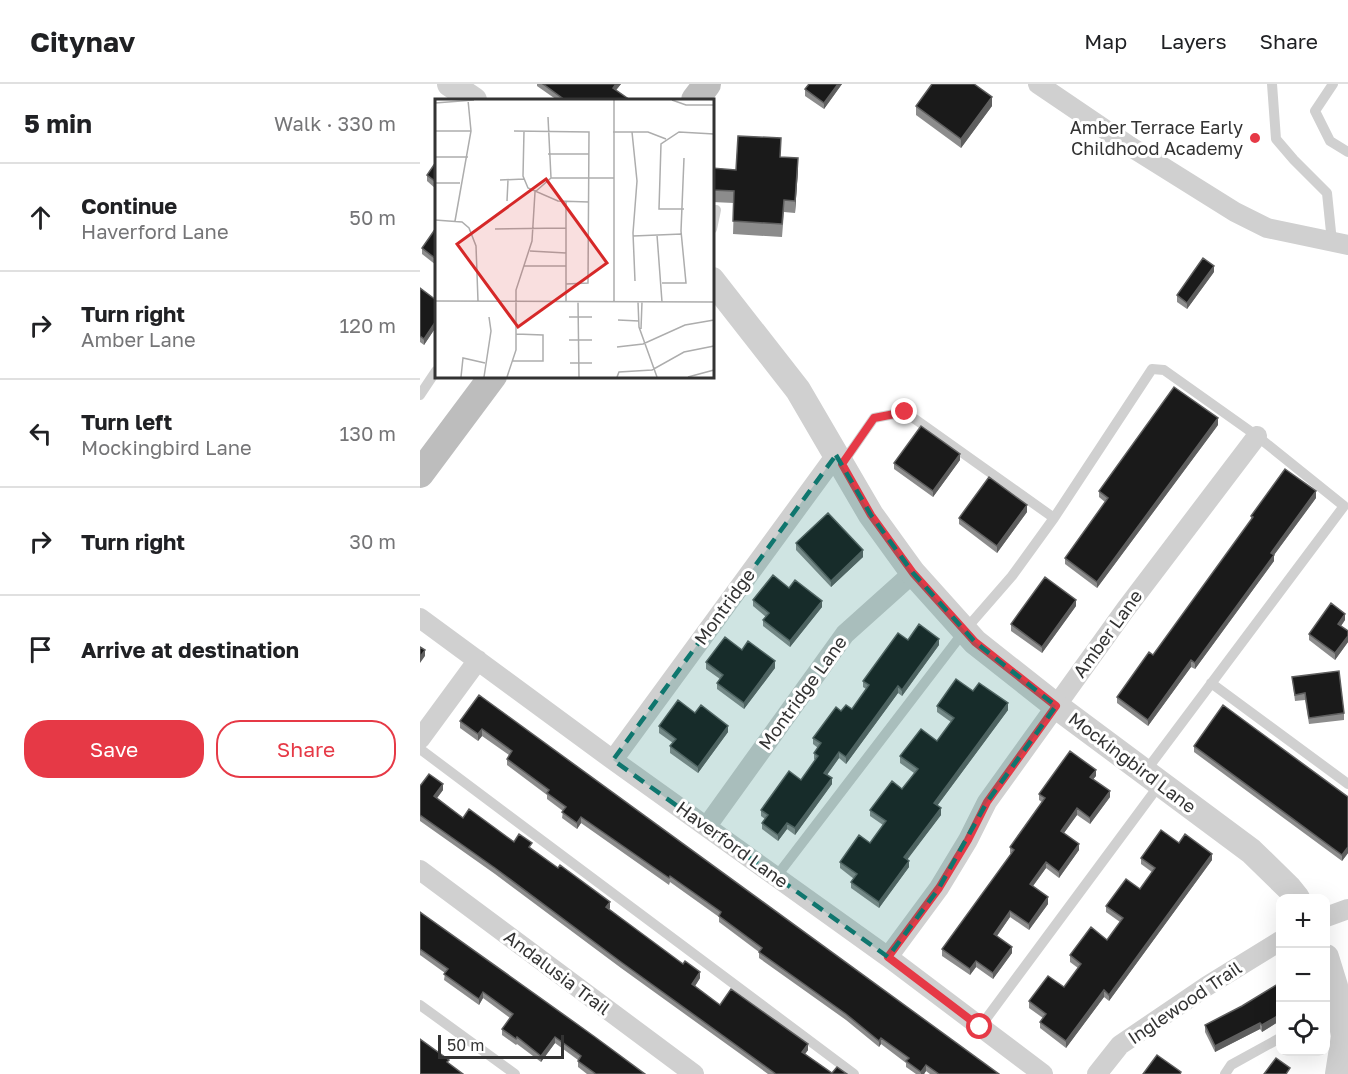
<!DOCTYPE html>
<html lang="en">
<head>
<meta charset="utf-8">
<style>
	:root { --surface:#fff; --page:#f6f6f6; --text:#202124; --muted:#757577; --line:#e0e0e0; --accent:#e63946 }
	body { margin:0; font-family:"Golos Text",sans-serif; background:var(--page); color:var(--text) }
	.controls { position:absolute; right:18px; bottom:18px; display:grid; overflow:hidden; border-radius:12px; box-shadow:0 6px 24px #0002 }
	.controls button { width:54px; height:54px; display:grid; place-items:center; padding:0; border:0; border-bottom:2px solid var(--line); background:var(--surface); color:var(--text); font:30px sans-serif }
	.scale { position:absolute; left:18px; bottom:15px; width:126px; box-sizing:border-box; padding-left:6px; border:3px solid #333; border-top:0; font-size:16px; line-height:21px; white-space:nowrap; color:#333; -webkit-text-stroke:4px #fff; paint-order:stroke }
	.stop { position:absolute; width:18px; height:18px; margin:-14px; border:4px solid #e63946; border-radius:50%; background:#fff }
	.stop.end { background:#e63946; border-color:#fff; box-shadow:0 2px 6px #0008 }
	.list { margin:0; padding:0; list-style:none }
	h2 { display:flex; justify-content:space-between; align-items:center; height:78px; margin:0; padding:0 24px; font-size:26px }
	h2 small { font-size:20px; font-weight:400; color:var(--muted) }
	.list li { display:grid; grid-template-columns:39px 1fr auto; gap:18px; align-items:center; box-sizing:border-box; height:108px; padding:0 24px; border-top:2px solid var(--line) }
	.list b { display:block; font-size:22px; white-space:nowrap }
	.list p { margin:0; font-size:20px; white-space:nowrap; color:var(--muted) }
	.list em { font-size:20px; font-style:normal; color:var(--muted) }
	.actions { display:flex; gap:12px; padding:18px 24px }
	.actions a { flex:1; padding:14px 0; border:2px solid var(--accent); border-radius:24px; text-align:center; font-size:21px; color:var(--accent) }
	.actions .main { background:var(--accent); color:#fff }
	.icon { flex:none; width:33px; height:33px; fill:none; stroke:currentColor; stroke-width:2; stroke-linecap:round; stroke-linejoin:round }
	.map { position:relative; flex:none; width:928px; height:990px; overflow:hidden }
	header { display:flex; align-items:center; gap:36px; box-sizing:border-box; height:84px; padding:0 30px; background:var(--surface); border-bottom:2px solid var(--line) }
	header strong { font-size:28px }
	nav { display:flex; gap:33px; margin-inline-start:auto; font-size:21px }
	main { display:flex }
	aside { flex:1; background:var(--surface) }
	.map>svg:first-child { display:block }
	.lines { fill:none; stroke-linecap:round; stroke-linejoin:round }
	.service { stroke:#d0d0d0; stroke-width:10 }
	.minor { stroke:#d0d0d0; stroke-width:20 }
	.tertiary { stroke:#d0d0d0; stroke-width:26 }
	.secondary { stroke:#bdbdbd; stroke-width:28 }
	.wall { fill:#8c8c8c }
	.shaded-wall { fill:#5f5f5f }
	.building { fill:#1a1a1a; stroke:#5f5f5f; stroke-width:1.5 }
	.route { stroke:#e63946; stroke-width:8 }
	.marked { fill:#0f766e; fill-opacity:0.2; stroke:#0f766e; stroke-width:4.5; stroke-dasharray:12 8; stroke-linejoin:round }
	.poi-dot { fill:#e63946; stroke:#fff; stroke-width:2 }
	.labels { text-anchor:middle; stroke-width:6; stroke-linejoin:round; paint-order:stroke }
	.poi-label { font-size:18px; fill:#333; stroke:#fff; text-anchor:end }
	.street-label { font-size:18px; fill:#333; stroke:#fff }
	.inset-road { fill:none; stroke:#adadad; stroke-width:1.5 }
	.view { fill:#d62828; fill-opacity:0.15; stroke:#d62828; stroke-width:3 }
	.inset-edge { fill:none; stroke:#333; stroke-width:3 }
</style>
</head>
<body>
<header>
<strong>Citynav</strong>
<nav><a>Map</a><a>Layers</a><a>Share</a></nav>
</header>
<main>
<aside>
<h2>5 min<small>Walk · 330 m</small></h2>
<ul class="list">
<li><svg class="icon" aria-label="ahead" viewBox="0 0 24 24"><path d="M12 20V5M6 11l6-6 6 6"/></svg><div><b>Continue</b><p>Haverford Lane</p></div><em>50 m</em></li>
<li><svg class="icon" aria-label="right" viewBox="0 0 24 24"><path d="M7 20v-9h11M14 6l5 5-5 5"/></svg><div><b>Turn right</b><p>Amber Lane</p></div><em>120 m</em></li>
<li><svg class="icon" aria-label="left" viewBox="0 0 24 24"><path d="M17 20v-9H6M10 6l-5 5 5 5"/></svg><div><b>Turn left</b><p>Mockingbird Lane</p></div><em>130 m</em></li>
<li><svg class="icon" aria-label="right" viewBox="0 0 24 24"><path d="M7 20v-9h11M14 6l5 5-5 5"/></svg><div><b>Turn right</b></div><em>30 m</em></li>
<li><svg class="icon" aria-label="arrive" viewBox="0 0 24 24"><path d="M6 21V4h12l-3 4 3 4H6"/></svg><div><b>Arrive at destination</b></div></li>
</ul>
<div class="actions"><a class="main">Save</a><a>Share</a></div>
</aside>
<div class="map">
<svg width="928" height="990" viewBox="0 0 928 990">
	<rect width="100%" height="100%" fill="#fff"/>
	<g class="lines">
		<!-- service -->
		<path class="service" d="M852 0 856 55 874 76 907 109 912 158
			M913 0 895 27 910 57 928 68
			M292 145 296 126
			M0 311 16 287
			M422 380 454 334 485 328 634 434
			M791 599 928 700
			M0 665 434 990
			M356 793 545 546 592 492 634 434 732 285 744 286 837 352 924 422 725 688
			M0 921 95 990
			M560 943 740 700
			M805 990 811 981 860 954"/>
		<!-- minor -->
		<path class="minor" d="M618 0 711 63 815 128 847 144 928 161
			M0 534 193 676 468 873 623 990
			M0 655 58 576
			M193 676 416 371
			M287 742 425 550 493 489
			M0 786 274 990
			M906 833 928 825
			M468 873 519 804 548 756 567 718 705 526 837 352
			M677 990 700 961 787 902 860 857"/>
		<!-- tertiary -->
		<path class="tertiary" d="M30 0 54 16
			M292 196 378 306 451 431 493 489 555 558 636 622 831 767 869 804 877 814
			M906 873 915 902 924 952 918 990"/>
		<!-- secondary -->
		<path class="secondary" d="M275 16 287 0
			M0 390 73 292"/>
	</g>
	<!-- wall -->
	<path class="wall" d="M117 0H201L196 6 210 16H137L117 2Z
		M389 0H422L404 25 385 12V5Z
		M496 22H572L541 64 496 31Z
		M361 73 378 86 375 129 364 128 362 153 313 150 314 119 292 118V84L316 86Z
		M16 78V105L7 97V91Z
		M16 144V181L2 170V164Z
		M794 188 767 225 757 218V211Z
		M0 204 16 216V243L4 261 0 258Z
		M798 341 677 504 645 480V474L685 418 679 413V407Z
		M540 376 513 413 474 385V379Z
		M896 414 854 471V477L775 585 771 583 728 642 697 619V613L733 571 831 437V432Z
		M607 428 577 469 539 440V434Z
		M376 459 443 473 411 503 376 466Z
		M369 504 402 523 370 563 343 542V536L346 533 333 522V516Z
		M656 522 622 569 591 547V540Z
		M925 536 921 542 928 547V558L915 576 889 556V550Z
		M488 556 519 561 482 612 478 609 426 680 419 674 407 691 412 700 375 751 367 745 358 757 342 745V739L345 735 341 732V726L381 696 395 676 394 675V669L398 664 393 660V654L421 627 432 625 446 605 443 603V597Z
		M322 566 355 584 324 625 297 605V599L300 595 286 585V578Z
		M872 593 924 629V636L889 640 885 616 875 617Z
		M553 607 588 626 517 722 521 731 487 775 489 783 459 824 431 804V798L434 795 420 784V778L450 759 463 741 450 732V726L482 705 494 689 480 679V672L517 657 531 638 517 628V622Z
		M59 611 579 990H510L506 987 504 990H496L486 983V979L461 960 459 963 426 936 339 874V868L299 838V833L250 798 249 801 161 739 157 745 142 734 143 727 127 715V711L87 681V675L89 671 62 652 58 657 40 644V637Z
		M275 629 308 648 278 689 250 669V662L253 659 239 649V642Z
		M774 662 928 713V769L922 777 774 668Z
		M676 692 673 695 690 713 670 740 657 731 644 749 659 766 639 794 626 784 613 802 628 820 609 846 590 833 577 852 592 869 573 895 556 883 550 891 522 872V865L591 770 590 769V763L622 718 619 716V710Z
		M0 702 23 706 17 714 43 734 112 765 190 824 189 825 280 894 275 902 300 921 388 966 385 970 412 989 427 990H348L201 884 75 790 0 737Z
		M759 759 792 776 689 917 684 913 646 964 620 944V938L623 934 609 924V917L644 903 658 884 650 878V871L687 856 700 838 686 828V822L720 805 732 788 721 780V774Z
		M0 828 225 990H167L158 983V976L135 959 121 978 97 960 96 961 82 951V945L90 934 63 914 59 921 24 896 25 889 0 871Z
		M861 898V936L842 948 840 945 795 968 785 948V941L822 922Z"/>
	<!-- shaded-wall -->
	<path class="shaded-wall" d="M196 0H201L193 10V4Z
		M418 0H422L404 25V19Z
		M572 13V22L541 64V55Z
		M378 74V86L375 129V117Z
		M794 182V188L767 225V219Z
		M16 237V243L4 261V255Z
		M798 334V341L677 504V498Z
		M540 370V376L513 413V407Z
		M896 407V414L854 471V477L775 585V579L851 469Z
		M607 421V428L577 469V462Z
		M443 466V473L411 503V497Z
		M656 516V522L622 569V563Z
		M402 517V523L370 563V557Z
		M925 530V536L918 546V540Z
		M928 552V558L915 576V569Z
		M519 555V561L482 612V606Z
		M5 566V572L0 579V573Z
		M771 576V583L728 642V636Z
		M355 577V584L324 625V619Z
		M478 602V609L426 680V673Z
		M588 619V626L514 726V719Z
		M308 642V648L278 689V683Z
		M62 645V652L58 657V650Z
		M419 668V674L404 695V689Z
		M676 686V692L670 699V693Z
		M412 694V700L375 751V744Z
		M23 700V706L14 718V712Z
		M690 707V713L670 740V734Z
		M521 724V731L484 780V773Z
		M657 724V731L641 753V747Z
		M161 733V739L157 745V739Z
		M367 739V745L358 757V751Z
		M659 760V766L639 794V788Z
		M928 763V769L922 777V771Z
		M792 770V776L689 917V911Z
		M489 777V783L459 824V818Z
		M626 778V784L610 806V800Z
		M628 813V820L609 846V840Z
		M190 818V824L186 829V823Z
		M590 827V833L574 856V850Z
		M592 863V869L573 895V889Z
		M556 877V883L550 891V885Z
		M280 888V894L272 907V900Z
		M684 906V913L646 964V957Z
		M63 908V914L59 921V915Z
		M861 930V936L842 948V941Z
		M840 939V945L795 968V962Z
		M135 953V959L121 978V972Z
		M461 954V960L459 963V957Z
		M388 960V966L382 974V968Z
		M506 981V987L504 990H501V988Z"/>
	<!-- building -->
	<path class="building" d="M123 0H196L193 4 210 16H145Z
		M389 0H418L404 19 385 5Z
		M512 0H554L572 13 541 55 496 22Z
		M318 52 361 54 360 73 378 74 375 117 364 116 362 140 313 137 314 107 292 106V84L316 86Z
		M16 78V98L7 91Z
		M16 144V175L2 164Z
		M783 174 794 182 767 219 757 211Z
		M0 204 16 216V237L4 255 0 252Z
		M754 303 798 334 677 498 645 474 688 414 679 407Z
		M501 342 540 370 513 407 474 379Z
		M865 385 896 407 851 469 854 471 775 579 771 576 728 636 697 613 729 568 733 571 833 433 831 432Z
		M569 393 607 421 577 462 539 434Z
		M408 429 443 466 411 497 376 459Z
		M353 491 369 504 375 496 402 517 370 557 343 536 349 529 333 516Z
		M625 493 656 516 622 563 591 540Z
		M911 519 925 530 918 540 928 547V552L915 569 889 550Z
		M499 540 519 555 482 606 478 602 426 673 419 668 404 689 412 694 375 744 367 739 358 751 342 739 348 731 341 726 369 687 381 696 398 672 394 669 401 659 393 654 416 623 421 627 426 621 432 625 449 601 443 597 478 549 488 556Z
		M305 553 322 566 328 557 355 577 324 619 297 599 303 591 286 578Z
		M0 563 5 566 0 573Z
		M919 587 924 629 889 634 885 609 875 611 872 593Z
		M536 595 553 607 559 599 588 619 514 719 521 724 484 773 489 777 459 818 431 798 437 790 420 778 439 751 450 759 466 737 450 726 472 697 482 705 498 685 480 672 501 645 517 657 534 634 517 622Z
		M59 611 579 990H519L506 981 501 988 486 977 489 974 461 954 459 957 426 930 339 868 342 864 299 832 301 828 250 792 249 794 161 733 157 739 142 728 146 723 127 709 129 706 87 675 92 667 62 645 58 650 40 637Z
		M258 616 275 629 281 621 308 642 278 683 250 662 256 655 239 642Z
		M803 621 928 713V763L922 771 774 662Z
		M650 667 676 686 670 693 690 707 670 734 657 724 641 747 659 760 639 788 626 778 610 800 628 813 609 840 590 827 574 850 592 863 573 889 556 877 550 885 522 865 594 766 590 763 625 714 619 710Z
		M9 690 23 700 14 712 43 734 49 725 94 758 99 750 112 759 109 763 138 784 140 781 190 818 186 823 213 843 263 880 265 877 280 888 272 900 300 921 311 905 388 960 382 968 412 989 417 983 427 990H356L201 878 75 784 0 731V702Z
		M741 746 759 759 765 750 792 770 689 911 684 906 646 957 620 938 626 930 609 917 628 892 644 903 661 880 650 871 671 843 687 856 703 834 686 822 706 795 720 805 735 784 721 774Z
		M0 828 175 953 225 990H176L158 977 161 972 135 953 121 972 97 953 96 955 82 945 93 930 63 908 59 915 24 890 28 885 0 865Z
		M861 898V930L842 941 840 939 795 962 785 941 822 922Z
		M0 955 29 976 27 978 43 990H0Z
		M737 971 761 988 760 990H723Z
		M856 974 870 984 866 990H844Z"/>
	<g class="lines">
		<!-- route -->
		<path class="route" d="M485 328 454 334 422 380 451 431 493 489 555 558 636 622 567 718 548 756 519 804 468 873 560 943"/>
	</g>
	<!-- marked area -->
	<path class="marked" d="M416 371 451 431 493 489 555 558 636 622 567 718 519 804 468 873 193 676Z"/>
	<!-- markers -->
	<circle class="poi-dot" cx="835" cy="54" r="6"/>
	<g class="labels">
		<!-- poi labels -->
		<g class="poi-label">
			<text x="823" y="50">Amber Terrace Early<tspan x="823" dy="21">Childhood Academy</tspan></text>
		</g>
		<!-- street labels -->
		<g class="street-label">
			<text transform="translate(305 523) rotate(-54)" y="6">Montridge</text>
			<text transform="translate(688 550) rotate(-54)" y="6">Amber Lane</text>
			<text transform="translate(383 609) rotate(-54)" y="6">Montridge Lane</text>
			<text transform="translate(712 679) rotate(37)" y="6">Mockingbird Lane</text>
			<text transform="translate(312 761) rotate(36)" y="6">Haverford Lane</text>
			<text transform="translate(137 889) rotate(37)" y="6">Andalusia Trail</text>
			<text transform="translate(765 919) rotate(-34)" y="6">Inglewood Trail</text>
		</g>
	</g>
	<!-- overview -->
	<g transform="translate(15 15)">
		<rect width="279" height="279" fill="#fff"/>
		<path class="inset-road" d="M237 1 251 6H279M0 4 39 1M113 18 116 79M0 32H36M79 32 154 33 153 184 131 185M89 32 88 77 93 89 123 102 154 103M178 33H213L231 40M197 33 202 82 198 134 200 182M113 55H154M0 58H33M65 81 89 80M0 84H25M72 102 73 81M249 110H224L226 45 244 33 279 35M0 121 27 123 34 129 41 147 43 202M20 122 36 32 33 1M60 130 131 129M222 136 227 203M198 137 247 135M95 152 131 154M89 167H131M227 184H251L246 132 249 59M0 202 279 203M131 203V103M143 203 144 278M179 203V1M203 203 204 228 222 278M134 218H157M183 221 204 222M206 230 207 203M134 241H157M182 248 208 245 250 226 279 221M77 262H108V236L81 235M135 264H157M26 278 28 259 50 264M49 278 56 232 54 218M72 278 81 251V191L97 142 100 93 116 79H179M182 278 184 273 217 271 249 253 279 247M253 278 279 271"/>
		<path class="view" d="M111 80 172 164 83 228 22 145Z"/>
		<rect width="279" height="279" class="inset-edge"/>
	</g>
</svg>
<div class="controls">
<button>+</button>
<button>−</button>
<button><svg class="icon" aria-label="locate" viewBox="0 0 24 24"><circle cx="12" cy="12" r="6"/><path d="M12 2v4M12 18v4M2 12h4M18 12h4"/></svg></button>
</div>
<div class="scale">50 m</div>
<div class="stop" style="left:560px;top:943px"></div>
<div class="stop end" style="left:485px;top:328px"></div>
</div>
</main>
</body>
</html>
